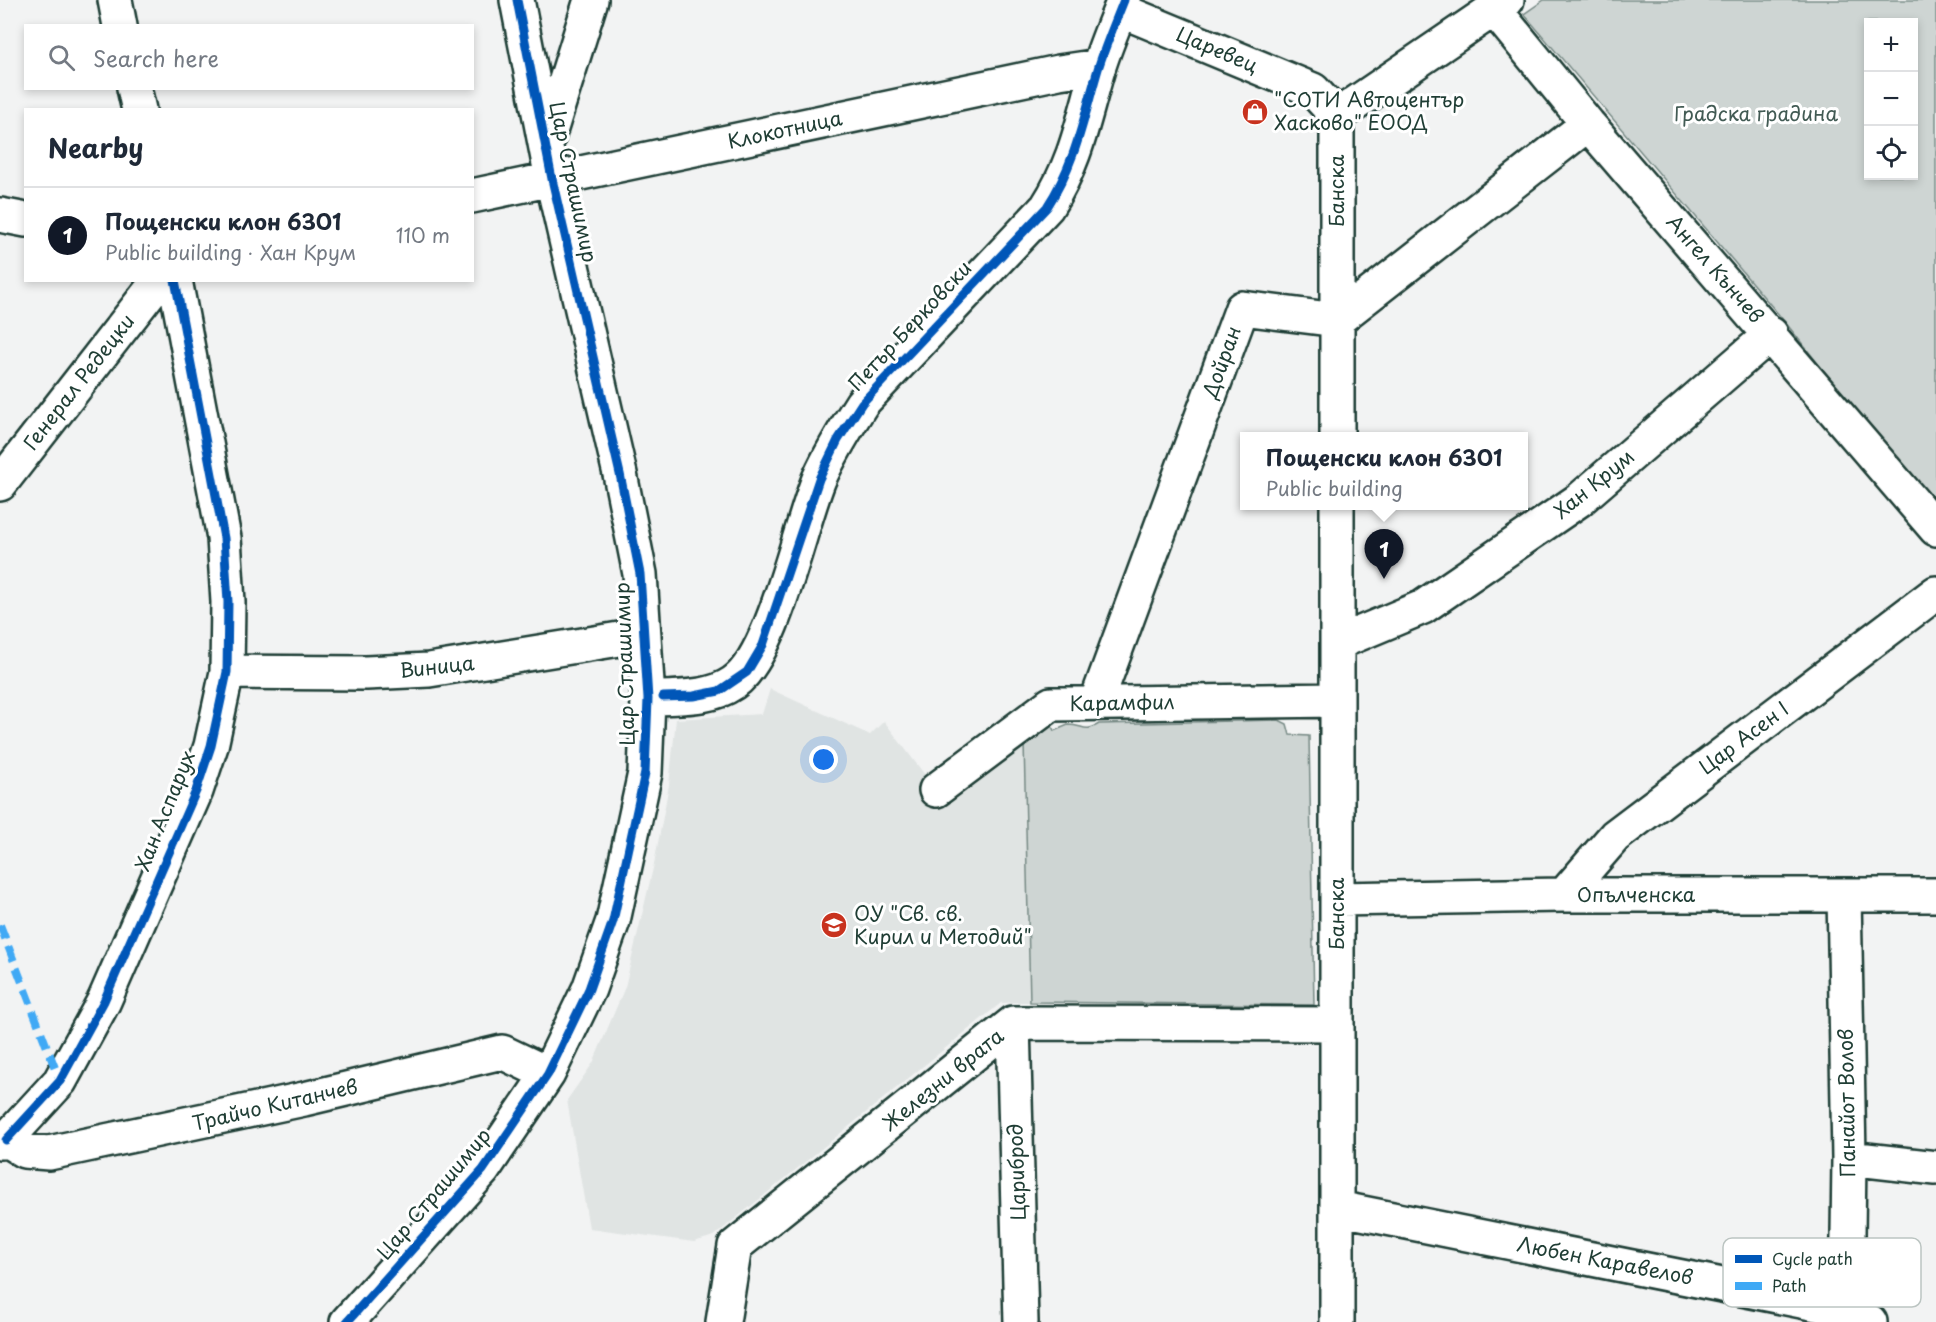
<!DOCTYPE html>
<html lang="en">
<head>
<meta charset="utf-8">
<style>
	:root { --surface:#fff; --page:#f6f6f7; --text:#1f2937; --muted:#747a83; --line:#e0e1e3; --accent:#111827 }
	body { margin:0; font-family:"Playpen Sans",sans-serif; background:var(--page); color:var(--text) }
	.controls { position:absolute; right:18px; top:18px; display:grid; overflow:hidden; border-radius:0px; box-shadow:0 3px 9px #0003 }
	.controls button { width:54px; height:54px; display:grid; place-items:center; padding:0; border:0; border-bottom:2px solid var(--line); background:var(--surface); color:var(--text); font:30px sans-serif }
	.you { position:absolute; left:824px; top:760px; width:21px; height:21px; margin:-15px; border:4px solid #fff; border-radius:50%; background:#1a73e8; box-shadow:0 0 0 9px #1a73e833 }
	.badge { display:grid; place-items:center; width:39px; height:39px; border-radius:50%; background:var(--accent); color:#fff; font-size:20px; font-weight:700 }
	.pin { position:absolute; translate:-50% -50px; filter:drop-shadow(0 2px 3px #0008) }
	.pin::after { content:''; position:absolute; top:32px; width:21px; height:18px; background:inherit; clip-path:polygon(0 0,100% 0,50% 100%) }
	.popup { position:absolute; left:1240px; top:432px; width:288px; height:78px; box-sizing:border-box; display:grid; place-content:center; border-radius:0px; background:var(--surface); filter:drop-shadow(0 2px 4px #0005); font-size:20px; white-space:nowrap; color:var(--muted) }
	.popup b { font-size:22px; color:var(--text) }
	.popup::after { content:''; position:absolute; left:50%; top:100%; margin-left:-12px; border:12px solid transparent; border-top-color:var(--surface) }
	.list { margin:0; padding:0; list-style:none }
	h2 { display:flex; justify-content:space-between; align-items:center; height:78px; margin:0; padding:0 24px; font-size:26px }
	h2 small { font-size:20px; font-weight:400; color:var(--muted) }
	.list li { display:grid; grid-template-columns:39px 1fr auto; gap:18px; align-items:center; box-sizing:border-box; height:96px; padding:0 24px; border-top:2px solid var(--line) }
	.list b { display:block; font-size:22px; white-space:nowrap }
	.list p { margin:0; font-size:20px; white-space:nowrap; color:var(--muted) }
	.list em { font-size:20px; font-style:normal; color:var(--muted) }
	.icon { flex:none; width:33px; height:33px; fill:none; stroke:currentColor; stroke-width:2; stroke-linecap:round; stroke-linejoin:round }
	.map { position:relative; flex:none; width:1936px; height:1322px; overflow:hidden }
	.search { position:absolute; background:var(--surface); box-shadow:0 3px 9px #0003; left:24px; top:24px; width:450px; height:66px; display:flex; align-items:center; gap:15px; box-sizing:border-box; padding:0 21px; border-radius:0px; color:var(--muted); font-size:22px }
	.panel { position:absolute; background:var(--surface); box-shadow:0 3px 9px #0003; left:24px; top:108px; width:450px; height:174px; border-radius:0px }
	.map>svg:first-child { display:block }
	.built { fill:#e0e4e3 }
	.green { fill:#ced5d3; stroke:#768984; stroke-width:1.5; fill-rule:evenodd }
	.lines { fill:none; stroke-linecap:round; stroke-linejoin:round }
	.minor-casing { stroke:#1f3d34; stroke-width:38 }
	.minor { stroke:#fff; stroke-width:33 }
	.quiet { stroke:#3fa9f5; stroke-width:8; stroke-dasharray:15 8; stroke-linecap:butt }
	.cycleway-casing { stroke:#fff; stroke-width:13 }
	.cycleway { stroke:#0057b8; stroke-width:9 }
	.labels { text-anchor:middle; stroke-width:6; stroke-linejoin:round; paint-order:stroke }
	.street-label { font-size:20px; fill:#1f3d34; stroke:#fff }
	.poi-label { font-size:20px; fill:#1f3d34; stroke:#fff; text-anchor:start }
	.park-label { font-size:20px; fill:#425b54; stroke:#fff }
	.key { fill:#fff; stroke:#bcc5c2; stroke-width:1.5 }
	.key-label { font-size:16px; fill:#1f3d34 }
</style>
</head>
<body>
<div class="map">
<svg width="1936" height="1322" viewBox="0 0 1936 1322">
	<rect width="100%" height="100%" fill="#f2f3f3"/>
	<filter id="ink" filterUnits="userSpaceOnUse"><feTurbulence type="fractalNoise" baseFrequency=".0167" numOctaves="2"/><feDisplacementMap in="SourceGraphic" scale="12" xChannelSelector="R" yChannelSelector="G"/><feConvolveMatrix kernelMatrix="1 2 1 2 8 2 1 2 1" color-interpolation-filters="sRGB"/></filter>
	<g filter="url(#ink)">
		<!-- built -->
		<path class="built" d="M770 689 870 735 884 721 944 800 1024 742 1030 1002 1001 1003 714 1236 694 1242 589 1228 567 1100 593 1063 625 987 654 864 669 785 676 719 762 714Z"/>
		<!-- green -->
		<path class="green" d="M1544 0H1936V512L1785 322 1524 14ZM1868 22H1914V176H1868Z
			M1050 720 1054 731 1068 725C1084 725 1084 733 1099 724L1279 720 1287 724 1290 735 1309 736 1314 1005 1030 1002 1024 742Z"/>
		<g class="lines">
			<defs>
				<path id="minor" d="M115 0 120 26
					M1494 9 1588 124 1936 529
					M1120 10 1313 90 1337 116
					M134 88 139 110
					M1337 116V436
					M1337 116 1507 0
					M547 141 591 0
					M472 196 1059 72 1099 66
					M0 215 26 220
					M0 484 159 280
					M1337 506V1322
					M1337 643 1423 607 1579 500 1771 334
					M227 672 366 673 429 670 644 635
					M648 699C676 696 708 700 733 683 773 657 799 528 819 479 831 452 846 428 862 403L1047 207C1076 162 1083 120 1098 69 1105 46 1115 23 1124 0
					M1096 703 1242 308 1337 320 1588 124
					M936 790 1051 704 1337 700
					M1564 895 1615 836 1936 593
					M1844 895 1849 1158 1847 1310
					M1337 899 1564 895H1936
					M1013 1023 1021 1322
					M6 1140 60 1081 104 1001 196 791 211 746 227 672 228 602 224 538 175 280
					M0 1142 6 1140 24 1151 49 1153 304 1099 502 1052 548 1074
					M1849 1158 1936 1168
					M1337 1208 1847 1310 1870 1322
					M347 1322 483 1170 548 1074 589 989 613 921 645 773 648 699 640 574 620 474 552 179 517 0
					M723 1322 735 1246 1013 1023 1337 1024"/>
			</defs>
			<!-- minor casing -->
			<use href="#minor" class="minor-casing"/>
			<!-- minor -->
			<use href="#minor" class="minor"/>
			<!-- quiet -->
			<path class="quiet" d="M0 925 60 1081"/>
			<defs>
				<path id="cycleway" d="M663 697 694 696 719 691 747 672 763 645 819 479 838 440 862 403 1047 207C1076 162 1083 120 1098 69 1105 46 1115 23 1124 0
					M6 1140 60 1081 104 1001 196 791 211 746 227 672 228 602 224 538 175 280
					M347 1322 483 1170 548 1074 589 989 613 921 645 773 648 699 640 574 620 474 552 179 517 0"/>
			</defs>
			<!-- cycleway casing -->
			<use href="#cycleway" class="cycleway-casing"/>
			<!-- cycleway -->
			<use href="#cycleway" class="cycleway"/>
		</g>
	</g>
	<!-- icons -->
	<defs>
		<symbol id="shop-disc" viewBox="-11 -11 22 22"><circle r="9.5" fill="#c8321e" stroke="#fff"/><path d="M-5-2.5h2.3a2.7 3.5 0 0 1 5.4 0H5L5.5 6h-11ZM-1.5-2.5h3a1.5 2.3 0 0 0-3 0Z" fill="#fff"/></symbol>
		<symbol id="school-disc" viewBox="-11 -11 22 22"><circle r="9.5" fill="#c8321e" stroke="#fff"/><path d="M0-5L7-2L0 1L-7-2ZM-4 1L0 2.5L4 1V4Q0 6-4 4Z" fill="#fff"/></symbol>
	</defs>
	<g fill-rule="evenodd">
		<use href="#shop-disc" x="1240" y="97" width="30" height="30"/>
		<use href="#school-disc" x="819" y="910" width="30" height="30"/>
	</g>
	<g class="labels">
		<!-- street labels -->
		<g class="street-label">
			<text transform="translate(1217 50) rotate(23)" y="7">Царевец</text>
			<text transform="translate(785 130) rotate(-12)" y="7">Клокотница</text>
			<text transform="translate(573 182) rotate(78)" y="7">Цар Страшимир</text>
			<text transform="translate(1337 191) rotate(-90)" y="7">Банска</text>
			<text transform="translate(1715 269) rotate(49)" y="7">Ангел Кънчев</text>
			<text transform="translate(910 326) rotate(-47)" y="7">Петър Берковски</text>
			<text transform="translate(1222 362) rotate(-70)" y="7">Дойран</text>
			<text transform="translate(79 382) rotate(-52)" y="7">Генерал Редецки</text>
			<text transform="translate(1594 484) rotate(-39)" y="7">Хан Крум</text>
			<text transform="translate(625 664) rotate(-92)" y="7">Цар Страшимир</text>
			<text transform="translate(437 667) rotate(-6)" y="7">Виница</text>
			<text transform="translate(1122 703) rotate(-1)" y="7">Карамфил</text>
			<text transform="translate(1744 738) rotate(-37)" y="7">Цар Асен I</text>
			<text transform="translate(165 811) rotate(-68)" y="7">Хан Аспарух</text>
			<text x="1636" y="902">Опълченска</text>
			<text transform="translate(1337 914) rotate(-90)" y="7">Банска</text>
			<text transform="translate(943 1080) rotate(-39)" y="7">Железни врата</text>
			<text transform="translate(1847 1103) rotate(-91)" y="7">Панайот Волов</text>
			<text transform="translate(275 1105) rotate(-13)" y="7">Трайчо Китанчев</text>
			<text transform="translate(1017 1172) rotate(-92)" y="7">Цариброд</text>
			<text transform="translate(434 1194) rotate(-50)" y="7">Цар Страшимир</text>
			<text transform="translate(1605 1261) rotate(11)" y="7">Любен Каравелов</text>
		</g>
		<!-- poi labels -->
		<g class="poi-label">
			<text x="1274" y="107">"СОТИ Автоцентър<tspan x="1274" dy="23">Хасково" ЕООД</tspan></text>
			<text x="854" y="921">ОУ "Св. св.<tspan x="854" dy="23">Кирил и Методий"</tspan></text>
		</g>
		<!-- park labels -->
		<g class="park-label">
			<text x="1756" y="121">Градска градина</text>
		</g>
	</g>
	<!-- legend -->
	<rect x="1723" y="1238" width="198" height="69" rx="9" class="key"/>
	<rect x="1735" y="1255" width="27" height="8" fill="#0057b8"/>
	<rect x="1735" y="1282" width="27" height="8" fill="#3fa9f5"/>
	<g class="key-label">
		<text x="1772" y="1265">Cycle path</text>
		<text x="1772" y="1292">Path</text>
	</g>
</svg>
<div class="controls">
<button>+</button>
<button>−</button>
<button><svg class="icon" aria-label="locate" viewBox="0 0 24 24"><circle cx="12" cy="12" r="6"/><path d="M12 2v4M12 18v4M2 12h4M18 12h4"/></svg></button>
</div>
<div class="you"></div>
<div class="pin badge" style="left:1384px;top:579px">1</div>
<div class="popup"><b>Пощенски клон 6301</b>Public building</div>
<div class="search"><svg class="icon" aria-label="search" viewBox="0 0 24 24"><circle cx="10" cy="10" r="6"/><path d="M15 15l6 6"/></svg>Search here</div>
<section class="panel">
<h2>Nearby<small></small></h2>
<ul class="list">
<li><span class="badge">1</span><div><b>Пощенски клон 6301</b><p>Public building · Хан Крум</p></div><em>110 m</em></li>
</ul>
</section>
</div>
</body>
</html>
